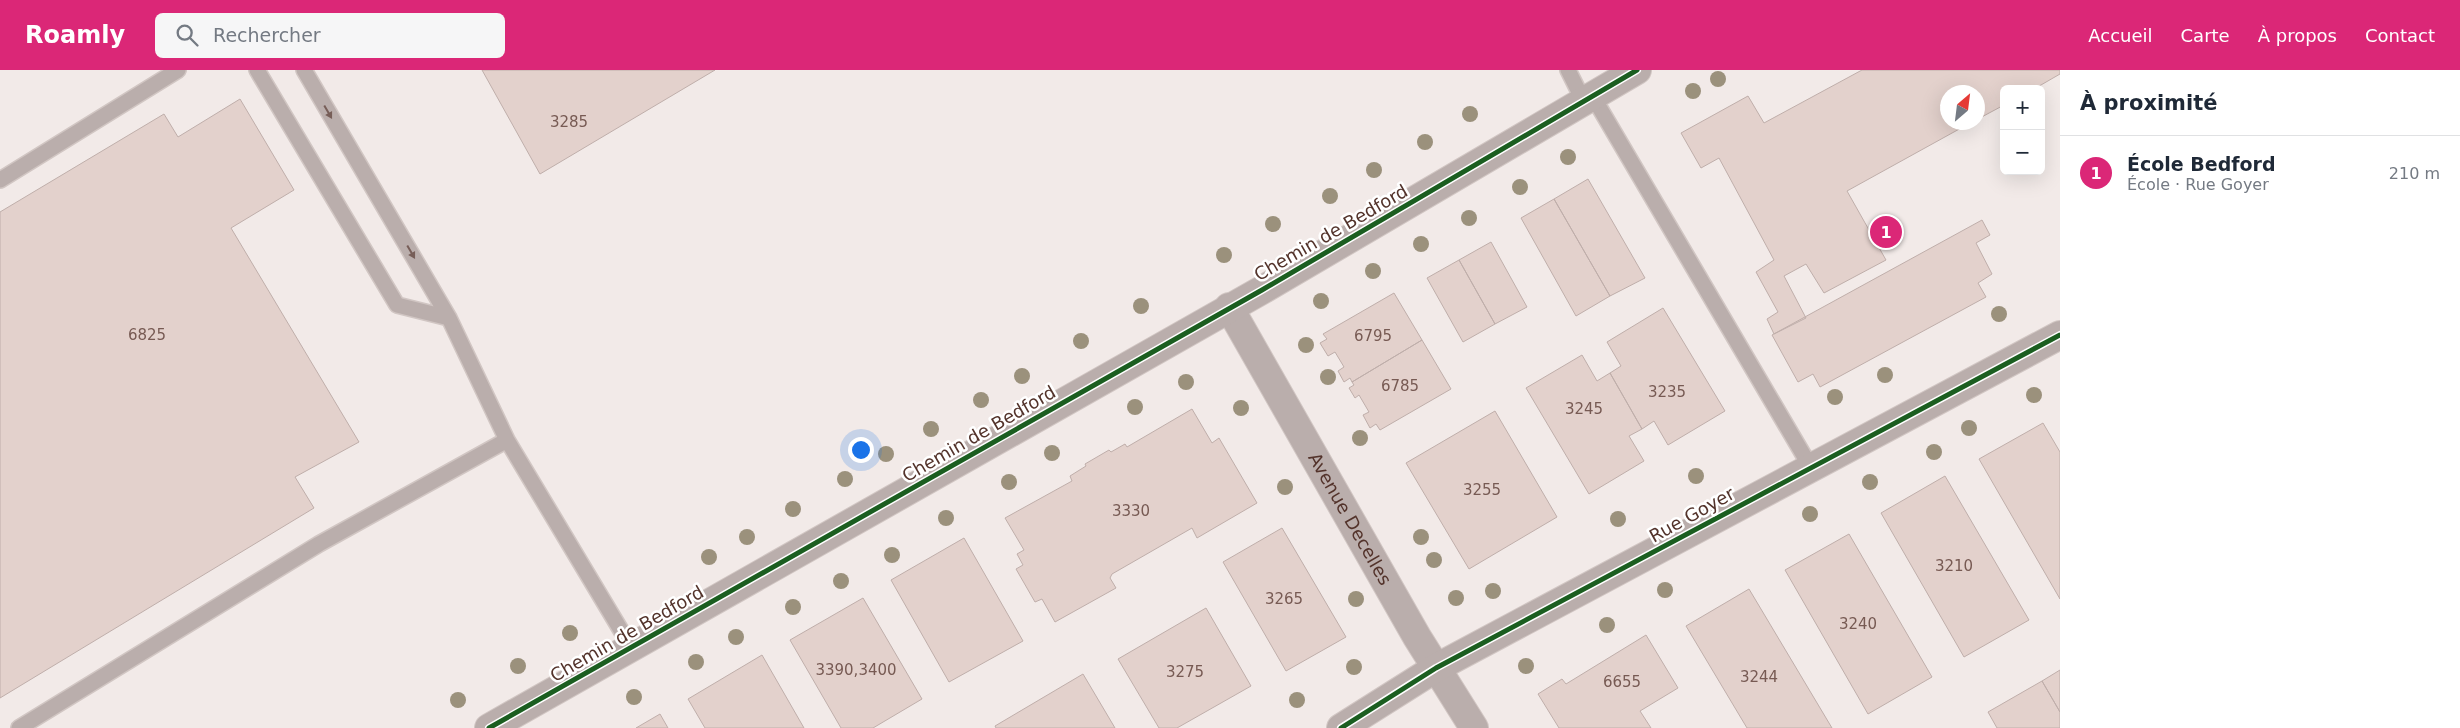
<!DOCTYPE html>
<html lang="fr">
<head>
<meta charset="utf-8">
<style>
	:root { --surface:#fff; --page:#f6f6f7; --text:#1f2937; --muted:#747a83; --line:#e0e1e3; --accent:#db2777 }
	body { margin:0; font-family:"DejaVu Sans",sans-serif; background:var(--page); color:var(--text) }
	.controls { position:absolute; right:15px; top:15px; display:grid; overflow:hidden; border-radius:8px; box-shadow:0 5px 20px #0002 }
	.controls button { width:45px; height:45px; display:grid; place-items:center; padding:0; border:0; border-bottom:1px solid var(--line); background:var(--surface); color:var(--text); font:25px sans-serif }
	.compass { position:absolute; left:1940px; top:15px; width:45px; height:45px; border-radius:50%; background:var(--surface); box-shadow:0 5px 20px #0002; rotate:28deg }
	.you { position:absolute; left:860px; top:379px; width:18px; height:18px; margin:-12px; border:4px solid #fff; border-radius:50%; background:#1a73e8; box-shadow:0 0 0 8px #1a73e833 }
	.badge { display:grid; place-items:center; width:32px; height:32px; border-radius:50%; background:var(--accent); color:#fff; font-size:16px; font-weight:700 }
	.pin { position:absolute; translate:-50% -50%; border:2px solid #fff; box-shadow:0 1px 5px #0006 }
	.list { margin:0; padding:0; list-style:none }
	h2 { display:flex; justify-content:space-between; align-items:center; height:65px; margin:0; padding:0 20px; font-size:21px }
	h2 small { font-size:16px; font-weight:400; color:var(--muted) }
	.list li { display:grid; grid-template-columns:32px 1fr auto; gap:15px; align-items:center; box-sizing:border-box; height:75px; padding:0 20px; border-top:1px solid var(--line) }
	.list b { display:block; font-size:19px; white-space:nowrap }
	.list p { margin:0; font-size:16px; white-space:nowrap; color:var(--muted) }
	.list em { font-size:16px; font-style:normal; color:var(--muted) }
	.icon { flex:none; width:28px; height:28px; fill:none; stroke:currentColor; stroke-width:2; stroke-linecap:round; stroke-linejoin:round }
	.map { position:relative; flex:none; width:2060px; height:658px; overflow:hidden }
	header { display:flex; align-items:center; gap:30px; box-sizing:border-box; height:70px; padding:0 25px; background:var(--accent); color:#fff }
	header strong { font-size:24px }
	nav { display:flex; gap:28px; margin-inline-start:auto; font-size:18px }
	.search { width:350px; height:45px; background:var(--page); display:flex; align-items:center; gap:12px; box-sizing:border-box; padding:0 18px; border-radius:8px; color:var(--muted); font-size:19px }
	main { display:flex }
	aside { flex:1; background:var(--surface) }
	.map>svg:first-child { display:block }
	.building { fill:#e3d1cc; stroke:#bfaeaa }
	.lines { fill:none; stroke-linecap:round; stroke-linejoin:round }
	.lane-casing { stroke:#d1c6c3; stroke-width:18 }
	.street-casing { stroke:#d1c6c3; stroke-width:30 }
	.lane { stroke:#baaeac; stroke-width:15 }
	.street { stroke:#baaeac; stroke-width:28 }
	.cycleway-casing { stroke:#fff; stroke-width:8 }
	.cycleway { stroke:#1b5e20; stroke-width:5 }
	.tree { fill:#9b917c }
	.oneway { fill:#775e58 }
	.labels { text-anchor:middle; stroke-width:5; stroke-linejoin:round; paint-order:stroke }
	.number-label { font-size:15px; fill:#775a53 }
	.street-label { font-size:18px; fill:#53332b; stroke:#fff }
</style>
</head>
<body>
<header>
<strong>Roamly</strong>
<div class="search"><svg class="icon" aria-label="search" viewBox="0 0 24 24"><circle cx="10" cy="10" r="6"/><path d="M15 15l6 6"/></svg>Rechercher</div>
<nav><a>Accueil</a><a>Carte</a><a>À propos</a><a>Contact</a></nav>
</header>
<main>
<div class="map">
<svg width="2060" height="658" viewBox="0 0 2060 658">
	<rect width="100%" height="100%" fill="#f2eae8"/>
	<!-- building -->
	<path class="building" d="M482 0H715L540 104Z
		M1862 0H2060V4L2034 19H2004V35L1978 49V22H1948V52H1972L1847 121 1886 190 1824 223 1806 194 1784 206 1806 248 1774 264 1767 249 1778 242 1756 202 1774 190 1719 88 1701 98 1681 63 1748 26 1764 53Z
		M240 29 294 120 231 158 359 372 295 407 314 438 0 628V142L164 44 178 67Z
		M1588 109 1645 208 1610 226 1554 129Z
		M1554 129 1610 226 1576 246 1521 148Z
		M1982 150 1990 165 1976 173 1992 204 1978 213 1986 227 1820 317 1813 304 1798 312 1772 265Z
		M1491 172 1527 237 1495 254 1459 190Z
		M1459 190 1495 254 1463 272 1427 208Z
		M1394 223 1422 270 1352 312 1350 308 1344 312 1338 301 1344 297 1335 282 1328 286 1320 273 1327 269 1323 264Z
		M1663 238 1725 341 1668 375 1654 351 1642 359 1610 303 1621 296 1607 272Z
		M1422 270 1451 319 1380 360 1376 354 1370 358 1363 345 1369 342 1359 325 1355 328 1349 318 1354 315 1352 312Z
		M1582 285 1597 311 1610 303 1642 359 1629 366 1644 391 1589 424 1526 318Z
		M1192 339 1212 373 1219 368 1257 433 1197 468 1192 458 1112 504 1110 508 1116 518 1055 552 1042 529 1035 532 1016 499 1023 495 1017 484 1024 480 1005 448 1072 411 1070 406 1086 396 1085 394 1109 380 1111 382 1125 374 1127 377Z
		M1495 341 1557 447 1469 499 1406 393Z
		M2043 353 2060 382V529L1979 389Z
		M1945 406 2029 550 1964 587 1881 443Z
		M1282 458 1346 567 1286 601 1223 492Z
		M1849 464 1932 607 1868 644 1785 500Z
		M964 468 1023 571 949 612 891 510Z
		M1749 519 1832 658H1747L1686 556Z
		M863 528 922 629 873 658H841L790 570Z
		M1206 538 1251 616 1177 658H1159L1118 589Z
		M1646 565 1678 618 1640 641 1651 658H1559L1538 624 1562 609 1566 614Z
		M762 585 804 658H705L688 629Z
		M2060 600V642L2042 611Z
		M1083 604 1115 658H996L995 656Z
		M2042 611 2060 642V658H1997L1988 642Z
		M660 644 668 658H636Z"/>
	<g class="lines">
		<defs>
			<path id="lane" d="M257 0 397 235 449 248
				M304 0 449 248 507 370 631 577
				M1568 0 1583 30
				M1592 25 1810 396
				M0 110 178 0
				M19 658 319 474 507 370"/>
			<g id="street">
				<path id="s1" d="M1229 237 1417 567 1474 658"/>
				<path d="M489 658 1262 220 1637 0"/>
				<path d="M1341 658 1436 598 2060 265"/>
			</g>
		</defs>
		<!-- lane casing -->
		<use href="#lane" class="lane-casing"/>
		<!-- street casing -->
		<use href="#street" class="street-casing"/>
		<!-- lane -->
		<use href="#lane" class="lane"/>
		<!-- street -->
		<use href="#street" class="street"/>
		<defs>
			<path id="cycleway" d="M489 658 1262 220 1637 0
				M1341 658 1436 598 2060 265"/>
		</defs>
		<!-- cycleway casing -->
		<use href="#cycleway" class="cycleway-casing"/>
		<!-- cycleway -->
		<use href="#cycleway" class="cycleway"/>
	</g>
	<!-- trees -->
	<g class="tree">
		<circle cx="1718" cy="9" r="8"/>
		<circle cx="1693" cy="21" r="8"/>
		<circle cx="1470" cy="44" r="8"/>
		<circle cx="1425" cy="72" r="8"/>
		<circle cx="1568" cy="87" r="8"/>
		<circle cx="1374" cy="100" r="8"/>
		<circle cx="1520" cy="117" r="8"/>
		<circle cx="1330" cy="126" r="8"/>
		<circle cx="1469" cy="148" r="8"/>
		<circle cx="1273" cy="154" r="8"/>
		<circle cx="1421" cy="174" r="8"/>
		<circle cx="1224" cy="185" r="8"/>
		<circle cx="1373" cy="201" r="8"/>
		<circle cx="1321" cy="231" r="8"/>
		<circle cx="1141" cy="236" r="8"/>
		<circle cx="1999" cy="244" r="8"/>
		<circle cx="1081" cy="271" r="8"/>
		<circle cx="1306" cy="275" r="8"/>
		<circle cx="1885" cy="305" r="8"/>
		<circle cx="1022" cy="306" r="8"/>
		<circle cx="1328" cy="307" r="8"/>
		<circle cx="1186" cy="312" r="8"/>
		<circle cx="2034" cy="325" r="8"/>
		<circle cx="1835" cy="327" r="8"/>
		<circle cx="981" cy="330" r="8"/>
		<circle cx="1135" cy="337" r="8"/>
		<circle cx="1241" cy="338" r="8"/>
		<circle cx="1969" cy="358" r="8"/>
		<circle cx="931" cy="359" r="8"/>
		<circle cx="1360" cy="368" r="8"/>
		<circle cx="1934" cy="382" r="8"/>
		<circle cx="1052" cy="383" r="8"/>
		<circle cx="886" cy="384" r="8"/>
		<circle cx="1696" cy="406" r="8"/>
		<circle cx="845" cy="409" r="8"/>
		<circle cx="1009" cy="412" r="8"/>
		<circle cx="1870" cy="412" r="8"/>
		<circle cx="1285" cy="417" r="8"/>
		<circle cx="793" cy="439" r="8"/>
		<circle cx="1810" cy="444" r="8"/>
		<circle cx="946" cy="448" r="8"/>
		<circle cx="1618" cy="449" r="8"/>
		<circle cx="747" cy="467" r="8"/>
		<circle cx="1421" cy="467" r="8"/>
		<circle cx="892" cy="485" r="8"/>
		<circle cx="709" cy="487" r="8"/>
		<circle cx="1434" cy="490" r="8"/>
		<circle cx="841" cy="511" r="8"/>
		<circle cx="1665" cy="520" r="8"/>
		<circle cx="1493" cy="521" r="8"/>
		<circle cx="1456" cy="528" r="8"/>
		<circle cx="1356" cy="529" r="8"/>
		<circle cx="793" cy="537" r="8"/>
		<circle cx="1607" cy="555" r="8"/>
		<circle cx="570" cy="563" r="8"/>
		<circle cx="736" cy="567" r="8"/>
		<circle cx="696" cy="592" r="8"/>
		<circle cx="518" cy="596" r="8"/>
		<circle cx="1526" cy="596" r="8"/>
		<circle cx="1354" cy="597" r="8"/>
		<circle cx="634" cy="627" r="8"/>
		<circle cx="458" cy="630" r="8"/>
		<circle cx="1297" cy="630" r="8"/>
	</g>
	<!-- one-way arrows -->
	<defs><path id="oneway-solid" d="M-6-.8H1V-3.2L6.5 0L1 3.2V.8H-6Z" transform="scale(1.25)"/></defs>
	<g class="oneway">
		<use href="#oneway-solid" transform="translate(328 42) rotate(60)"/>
		<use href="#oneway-solid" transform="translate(411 182) rotate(60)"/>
	</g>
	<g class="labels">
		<!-- number labels -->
		<g class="number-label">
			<text x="569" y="57">3285</text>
			<text x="147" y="270">6825</text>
			<text x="1373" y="271">6795</text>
			<text x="1400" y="321">6785</text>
			<text x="1667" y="327">3235</text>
			<text x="1584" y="344">3245</text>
			<text x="1482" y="425">3255</text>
			<text x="1131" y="446">3330</text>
			<text x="1954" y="501">3210</text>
			<text x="1284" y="534">3265</text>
			<text x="1858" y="559">3240</text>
			<text x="856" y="605">3390,3400</text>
			<text x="1185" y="607">3275</text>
			<text x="1759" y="612">3244</text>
			<text x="1622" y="617">6655</text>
		</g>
		<!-- street labels -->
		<g class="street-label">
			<text transform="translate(1331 163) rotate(-30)" y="6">Chemin de Bedford</text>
			<text transform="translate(979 364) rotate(-30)" y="6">Chemin de Bedford</text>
			<text transform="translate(1692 445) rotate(-29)" y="6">Rue Goyer</text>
			<text dy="6" stroke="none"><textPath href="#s1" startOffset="244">Avenue Decelles</textPath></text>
			<text transform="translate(627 564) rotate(-30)" y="6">Chemin de Bedford</text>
		</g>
	</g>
</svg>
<div class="controls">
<button>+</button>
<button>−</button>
</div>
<svg class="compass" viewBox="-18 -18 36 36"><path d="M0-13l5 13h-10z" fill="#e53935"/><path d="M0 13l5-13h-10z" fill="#747a83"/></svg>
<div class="you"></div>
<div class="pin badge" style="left:1886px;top:162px">1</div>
</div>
<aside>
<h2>À proximité<small></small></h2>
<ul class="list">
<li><span class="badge">1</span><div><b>École Bedford</b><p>École · Rue Goyer</p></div><em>210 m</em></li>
</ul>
</aside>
</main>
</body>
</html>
